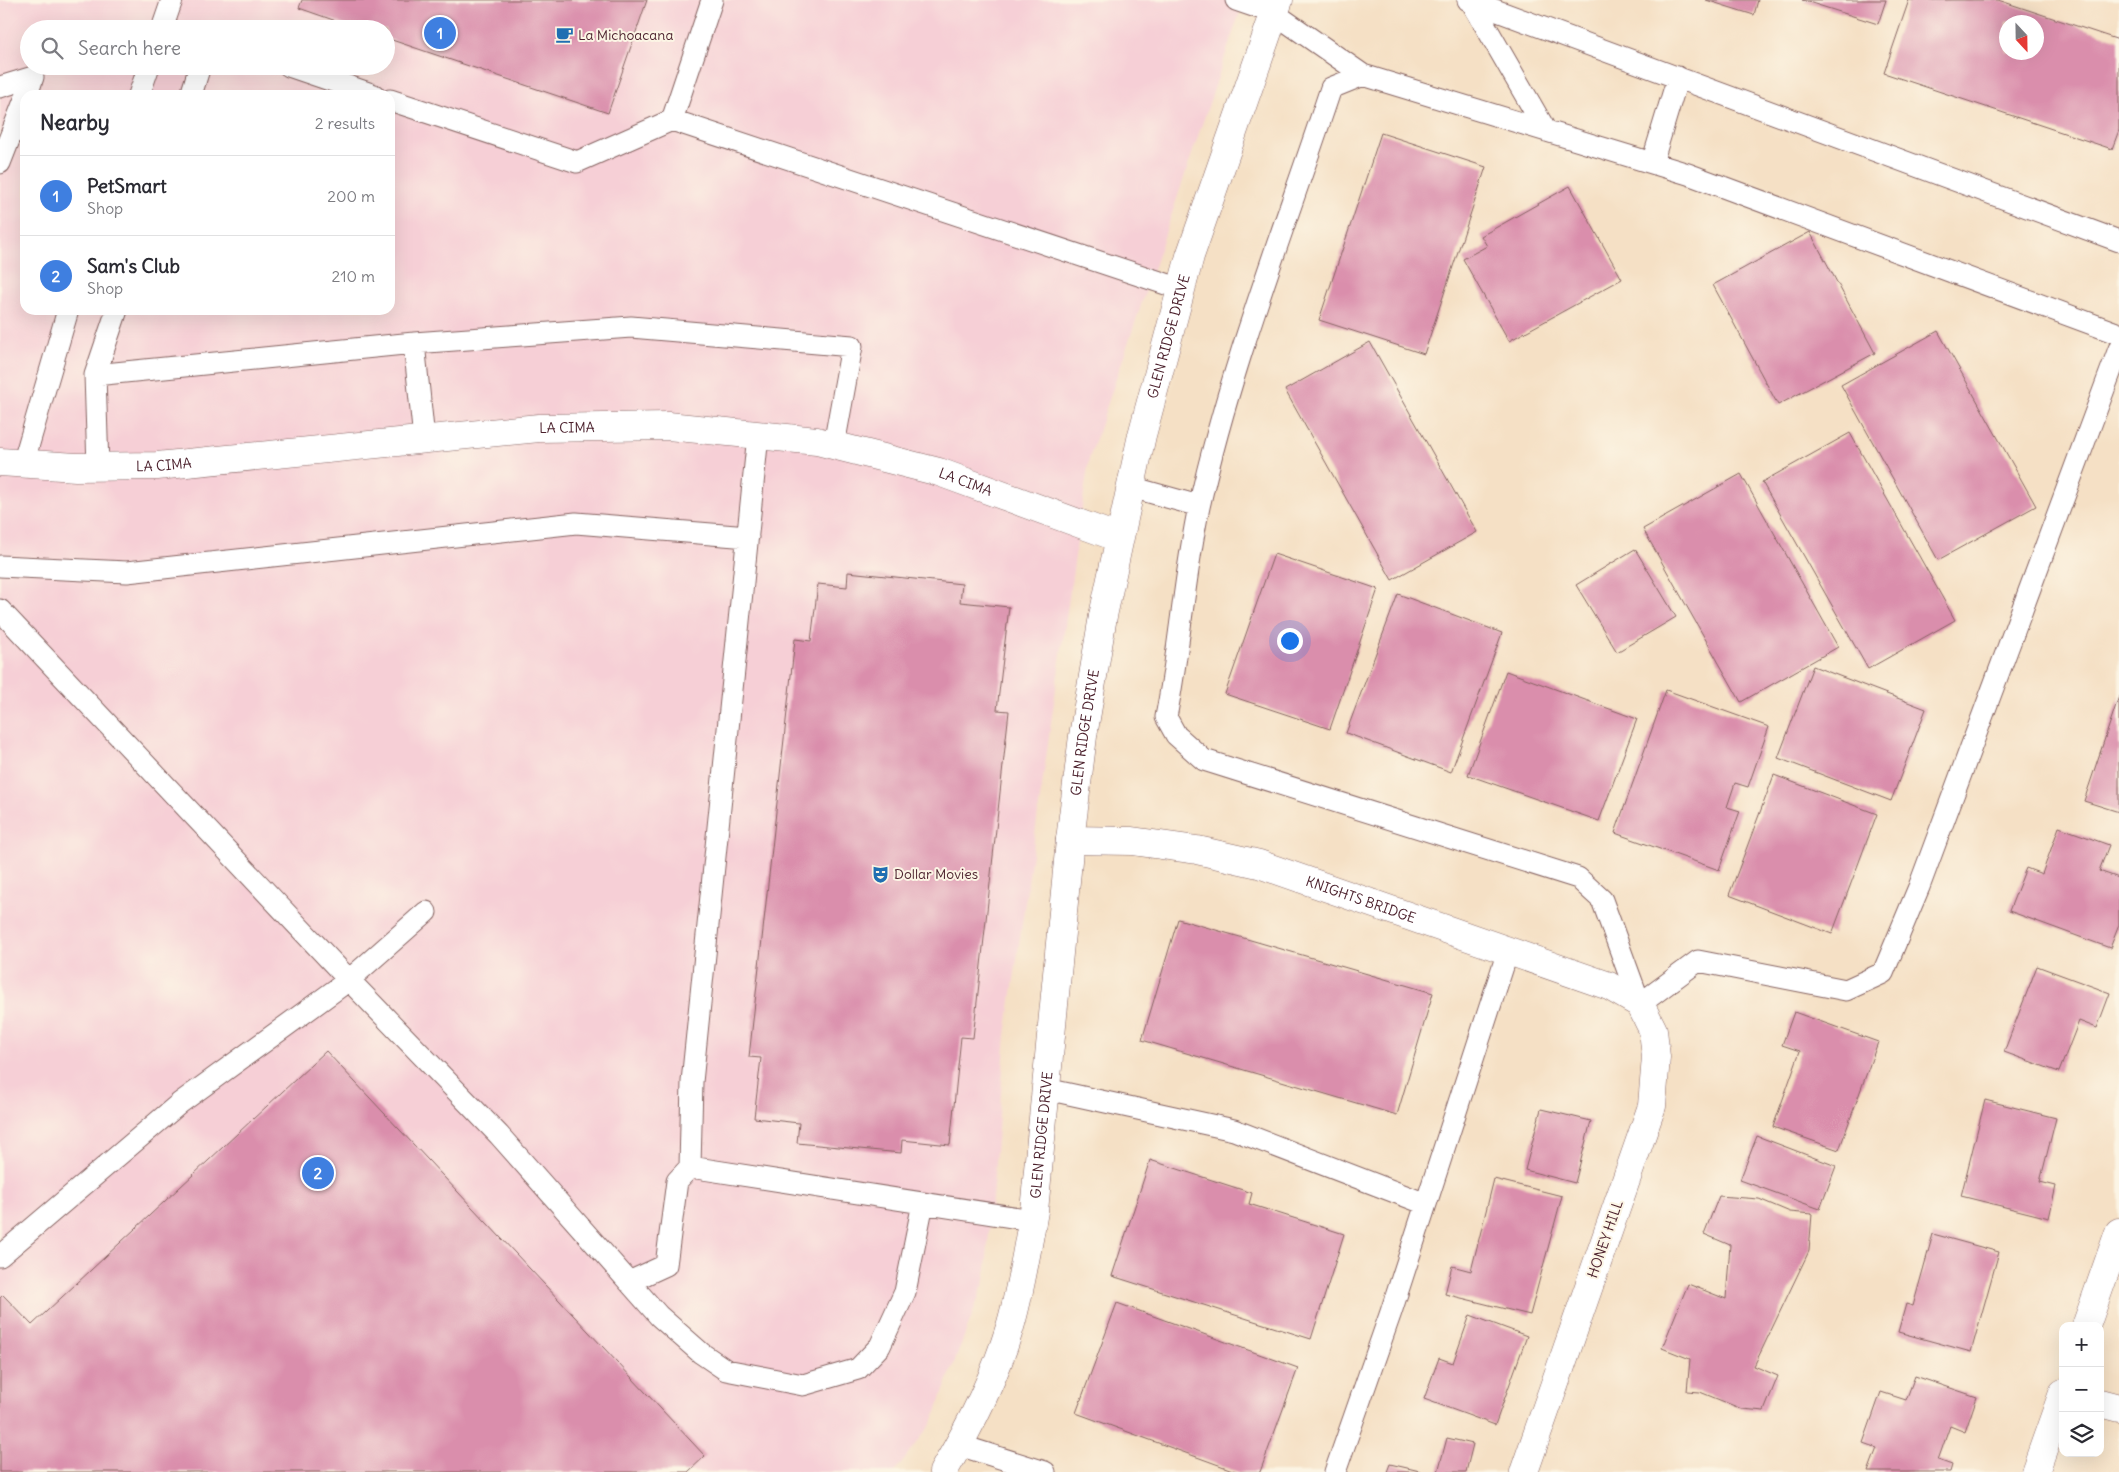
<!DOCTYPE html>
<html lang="en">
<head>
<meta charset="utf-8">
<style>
	:root { --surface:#fff; --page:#f7f7f7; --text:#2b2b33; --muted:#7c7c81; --line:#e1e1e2; --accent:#db2777 }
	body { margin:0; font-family:Delius,sans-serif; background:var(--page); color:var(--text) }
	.controls { position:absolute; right:15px; bottom:15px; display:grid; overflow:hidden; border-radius:10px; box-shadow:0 5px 20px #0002 }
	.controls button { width:45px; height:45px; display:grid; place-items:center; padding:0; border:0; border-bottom:1px solid var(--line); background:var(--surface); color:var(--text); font:25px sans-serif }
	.compass { position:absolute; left:1999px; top:15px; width:45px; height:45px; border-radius:50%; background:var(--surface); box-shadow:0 5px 20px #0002; rotate:158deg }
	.you { position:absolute; left:1289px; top:640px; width:18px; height:18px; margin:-12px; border:4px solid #fff; border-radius:50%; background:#1a73e8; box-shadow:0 0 0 8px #1a73e833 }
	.badge { display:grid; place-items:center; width:32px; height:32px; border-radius:50%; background:var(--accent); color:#fff; font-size:16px; font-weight:700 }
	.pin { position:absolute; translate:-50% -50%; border:2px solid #fff; box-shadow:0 1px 5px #0006 }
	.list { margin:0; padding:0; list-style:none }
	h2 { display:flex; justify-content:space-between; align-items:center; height:65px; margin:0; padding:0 20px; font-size:21px }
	h2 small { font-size:16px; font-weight:400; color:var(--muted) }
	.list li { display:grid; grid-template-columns:32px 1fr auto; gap:15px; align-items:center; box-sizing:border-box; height:80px; padding:0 20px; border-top:1px solid var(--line) }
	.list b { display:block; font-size:19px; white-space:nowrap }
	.list p { margin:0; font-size:16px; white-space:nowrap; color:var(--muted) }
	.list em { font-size:16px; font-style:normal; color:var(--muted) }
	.icon { flex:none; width:28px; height:28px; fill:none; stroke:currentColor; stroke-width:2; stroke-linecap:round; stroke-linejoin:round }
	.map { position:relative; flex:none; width:2119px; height:1472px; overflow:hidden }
	.search { position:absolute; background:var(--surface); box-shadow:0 5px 20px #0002; left:20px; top:20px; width:375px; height:55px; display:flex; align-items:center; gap:12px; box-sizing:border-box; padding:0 18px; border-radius:28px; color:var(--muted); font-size:19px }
	.panel { position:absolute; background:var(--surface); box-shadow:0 5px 20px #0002; left:20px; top:90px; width:375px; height:225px; border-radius:15px }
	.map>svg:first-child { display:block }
	.built { fill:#f6cfd6; fill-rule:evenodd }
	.building { fill:#da8eac; fill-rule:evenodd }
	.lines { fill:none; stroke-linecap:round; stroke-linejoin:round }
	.lane-casing { stroke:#866361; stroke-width:23 }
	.street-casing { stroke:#866361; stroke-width:29 }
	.lane { stroke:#fff; stroke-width:21 }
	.street { stroke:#fff; stroke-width:28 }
	.labels { text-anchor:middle; stroke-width:4; stroke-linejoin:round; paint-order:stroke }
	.poi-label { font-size:14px; fill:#4a1f2b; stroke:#fcf5e5; text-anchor:start }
	.street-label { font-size:14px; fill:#4a1f2b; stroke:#fcf5e5 }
</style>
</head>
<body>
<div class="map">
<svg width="2119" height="1472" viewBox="0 0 2119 1472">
	<rect width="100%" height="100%" fill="#fcf5e5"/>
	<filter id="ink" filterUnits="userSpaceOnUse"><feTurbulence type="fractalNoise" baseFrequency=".02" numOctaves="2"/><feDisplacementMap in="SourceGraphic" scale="10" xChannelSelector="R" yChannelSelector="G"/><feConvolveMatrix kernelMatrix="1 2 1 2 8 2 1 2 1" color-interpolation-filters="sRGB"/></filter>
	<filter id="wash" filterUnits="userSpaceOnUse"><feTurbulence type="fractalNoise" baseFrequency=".0096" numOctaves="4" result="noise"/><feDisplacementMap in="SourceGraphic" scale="20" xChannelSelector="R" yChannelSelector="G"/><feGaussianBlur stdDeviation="1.12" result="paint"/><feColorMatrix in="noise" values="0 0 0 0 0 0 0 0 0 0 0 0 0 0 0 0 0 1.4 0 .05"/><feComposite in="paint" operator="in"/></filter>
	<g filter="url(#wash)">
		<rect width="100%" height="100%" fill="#f5e0c5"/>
		<!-- built -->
		<path class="built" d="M0 0H1244L1089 459 1006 1035 985 1280 932 1423 895 1472H0ZM29 29H386V66H29ZM25 95H390V310H25Z"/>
		<g id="blocks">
			<!-- building -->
			<path class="building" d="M302 0H647L608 113 386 38V29H359L299 8Z
				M1706 0H1758L1754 15Z
				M1802 0H1886L1878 24Z
				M1909 0H1998L2119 40V130L2112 149 1884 73ZM2006 22H2036V52H2006Z
				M1381 133 1486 167 1424 354 1319 320Z
				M1570 186 1622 279 1509 341 1463 259 1487 246 1481 236Z
				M1810 232 1875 353 1778 405 1713 285Z
				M1938 331 2036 506 1938 560 1841 385Z
				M1370 342 1477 532 1392 580 1285 390Z
				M1850 433 1955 620 1868 669 1762 482Z
				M1741 474 1838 647 1741 702 1643 529Z
				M1635 549 1676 617 1617 652 1576 585Z
				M1274 554 1378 589 1330 729 1225 694Z
				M848 572 962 584 960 602 1009 607 997 710 1009 711 973 1038 961 1037 950 1145 902 1140 901 1153 797 1143 799 1123 754 1118 761 1058 749 1057 795 639 811 641 818 584 847 587Z
				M1398 594 1502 633 1451 772 1346 733Z
				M1813 666 1926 709 1891 801 1778 758Z
				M1506 671 1637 719 1599 821 1468 775Z
				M1666 690 1769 727 1748 787 1735 783 1727 807 1740 811 1719 870 1615 833Z
				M2119 696V812L2084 801Z
				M1774 775 1877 814 1832 934 1729 895Z
				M2059 827 2109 845 2099 871 2119 878V925L2110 948 2009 911 2026 868 2042 874Z
				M1178 919 1433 993 1397 1115 1142 1040Z
				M2037 966 2110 993 2097 1028 2079 1021 2059 1072 2004 1052Z
				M1794 1012 1878 1042 1839 1150 1773 1127 1800 1051 1782 1045Z
				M326 1051 705 1456 688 1472H0V1298L3 1295 32 1325Z
				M1985 1100 2056 1118 2040 1182 2056 1186 2049 1218 1961 1196Z
				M1541 1109 1591 1121 1575 1183 1525 1170Z
				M1757 1136 1836 1166 1820 1209 1740 1180Z
				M1150 1160 1252 1193 1249 1204 1344 1234 1311 1339 1112 1276Z
				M1494 1179 1562 1196 1530 1315 1445 1294 1452 1266 1471 1271Z
				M1719 1196 1759 1199 1790 1212 1812 1214 1809 1251 1754 1366 1778 1376 1764 1411 1742 1409 1700 1392 1687 1391 1690 1359 1662 1348 1688 1284 1726 1299 1730 1245 1704 1234Z
				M1933 1234 1999 1252 1971 1352 1898 1332 1906 1304 1913 1306Z
				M1117 1303 1298 1368 1260 1472H1238L1076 1413Z
				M1470 1315 1527 1336 1495 1425 1424 1399 1439 1358 1453 1363Z
				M1915 1376 1977 1397 1965 1432 1950 1426 1938 1460 1952 1465 1950 1472H1868L1877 1448 1863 1443 1881 1392 1906 1400Z
				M1447 1438 1473 1444 1466 1472H1438Z
				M1390 1464 1420 1471V1472H1387Z"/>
		</g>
	</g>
	<g filter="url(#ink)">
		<use href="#blocks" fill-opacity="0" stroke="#866361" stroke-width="1"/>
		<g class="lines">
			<defs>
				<path id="lane" d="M1236 0 1274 13 1363 75
					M1468 0 2119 241
					M1471 1 1546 131
					M162 29 172 0
					M289 66 374 95
					M0 87 33 77 27 95
					M139 95 149 66
					M191 95 200 66
					M390 100 577 162 672 120 712 0
					M672 120 1181 289
					M0 163 25 99
					M1652 163 1678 77
					M117 310 95 375 414 343 631 327 852 346 834 445
					M2119 334 1688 174 1363 75 1331 88C1285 227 1231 364 1199 507 1184 576 1180 647 1166 717L1176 735 1204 760 1578 878 1602 900 1640 1004 1698 961 1846 990 1883 973 1919 887 2119 349
					M414 343 424 439
					M95 375 98 467
					M758 435 692 1082 690 1167 1032 1220
					M23 464 68 310
					M1131 487 1199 506
					M0 566 127 572 576 523 748 537
					M0 610 349 980 499 1135 659 1316 701 1353 726 1370 803 1385 858 1369 880 1346 905 1292 923 1203
					M1046 1089 1234 1130 1426 1204
					M0 1256 180 1103 349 980 426 912
					M629 1282 666 1265 677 1181 690 1167
					M959 1445 1045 1472
					M1335 1472 1391 1312 1508 951"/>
				<g id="street">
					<path id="s1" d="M0 462 76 467 157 466 539 428 668 426 817 441 939 472 1119 538"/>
					<path id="s2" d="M1070 840 1132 841 1197 850 1259 864 1609 986 1640 1004 1653 1030 1656 1057 1652 1106 1524 1472"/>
					<path d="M2086 1326 2119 1232"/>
					<path d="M2100 1403 2119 1408"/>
					<path id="s3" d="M943 1472C970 1427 995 1377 1010 1327 1021 1289 1027 1250 1034 1211L1070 840 1083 736 1103 616 1142 435 1190 256 1279 0"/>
					<path d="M2035 1472 2063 1393"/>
				</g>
			</defs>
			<!-- lane casing -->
			<use href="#lane" class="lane-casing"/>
			<!-- street casing -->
			<use href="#street" class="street-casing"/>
			<!-- lane -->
			<use href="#lane" class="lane"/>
			<!-- street -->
			<use href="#street" class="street"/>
		</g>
	</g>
	<!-- icons -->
	<defs>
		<symbol id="cafe-bare" viewBox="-9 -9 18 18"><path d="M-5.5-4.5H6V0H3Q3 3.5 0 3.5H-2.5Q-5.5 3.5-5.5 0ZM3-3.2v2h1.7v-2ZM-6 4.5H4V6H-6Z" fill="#1f6fb2" stroke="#fcf5e5" stroke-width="2.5" paint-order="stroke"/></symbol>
		<symbol id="theatre-bare" viewBox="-9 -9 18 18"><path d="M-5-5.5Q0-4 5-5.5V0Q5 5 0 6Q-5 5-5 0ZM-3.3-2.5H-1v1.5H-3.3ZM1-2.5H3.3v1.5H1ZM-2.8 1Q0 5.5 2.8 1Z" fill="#1f6fb2" stroke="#fcf5e5" stroke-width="2.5" paint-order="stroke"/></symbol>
	</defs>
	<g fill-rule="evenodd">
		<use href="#cafe-bare" x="552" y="22" width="25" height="25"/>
		<use href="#theatre-bare" x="868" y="862" width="25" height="25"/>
	</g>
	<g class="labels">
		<!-- poi labels -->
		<g class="poi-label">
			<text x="578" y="40">La Michoacana</text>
			<text x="894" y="879">Dollar Movies</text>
		</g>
		<!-- street labels -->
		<g class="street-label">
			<text dy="5" stroke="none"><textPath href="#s3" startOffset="1165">GLEN RIDGE DRIVE</textPath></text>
			<text dy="5" stroke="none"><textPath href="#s1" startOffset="569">LA CIMA</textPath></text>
			<text dy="5" stroke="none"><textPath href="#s1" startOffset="164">LA CIMA</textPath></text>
			<text dy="5" stroke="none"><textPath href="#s1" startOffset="974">LA CIMA</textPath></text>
			<text dy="5" stroke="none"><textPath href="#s3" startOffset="760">GLEN RIDGE DRIVE</textPath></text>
			<text dy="5" stroke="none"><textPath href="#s2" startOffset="299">KNIGHTS BRIDGE</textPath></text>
			<text dy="5" stroke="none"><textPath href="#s3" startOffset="355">GLEN RIDGE DRIVE</textPath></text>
			<text transform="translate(1605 1239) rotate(-71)" y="5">HONEY HILL</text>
		</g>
	</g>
</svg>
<div class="controls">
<button>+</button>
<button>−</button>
<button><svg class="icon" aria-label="layers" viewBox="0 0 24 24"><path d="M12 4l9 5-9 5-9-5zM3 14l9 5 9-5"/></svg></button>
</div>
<svg class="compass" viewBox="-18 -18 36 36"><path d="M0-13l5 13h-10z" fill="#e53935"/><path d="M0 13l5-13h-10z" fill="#7c7c81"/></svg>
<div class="you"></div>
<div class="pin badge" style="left:440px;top:33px;background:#3f7fe0">1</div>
<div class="pin badge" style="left:318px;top:1173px;background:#3f7fe0">2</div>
<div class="search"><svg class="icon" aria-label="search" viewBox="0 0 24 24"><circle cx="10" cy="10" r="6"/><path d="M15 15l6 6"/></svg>Search here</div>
<section class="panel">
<h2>Nearby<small>2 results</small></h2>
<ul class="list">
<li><span class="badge" style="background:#3f7fe0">1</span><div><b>PetSmart</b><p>Shop</p></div><em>200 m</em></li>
<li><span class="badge" style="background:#3f7fe0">2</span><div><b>Sam's Club</b><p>Shop</p></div><em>210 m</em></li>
</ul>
</section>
</div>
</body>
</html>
